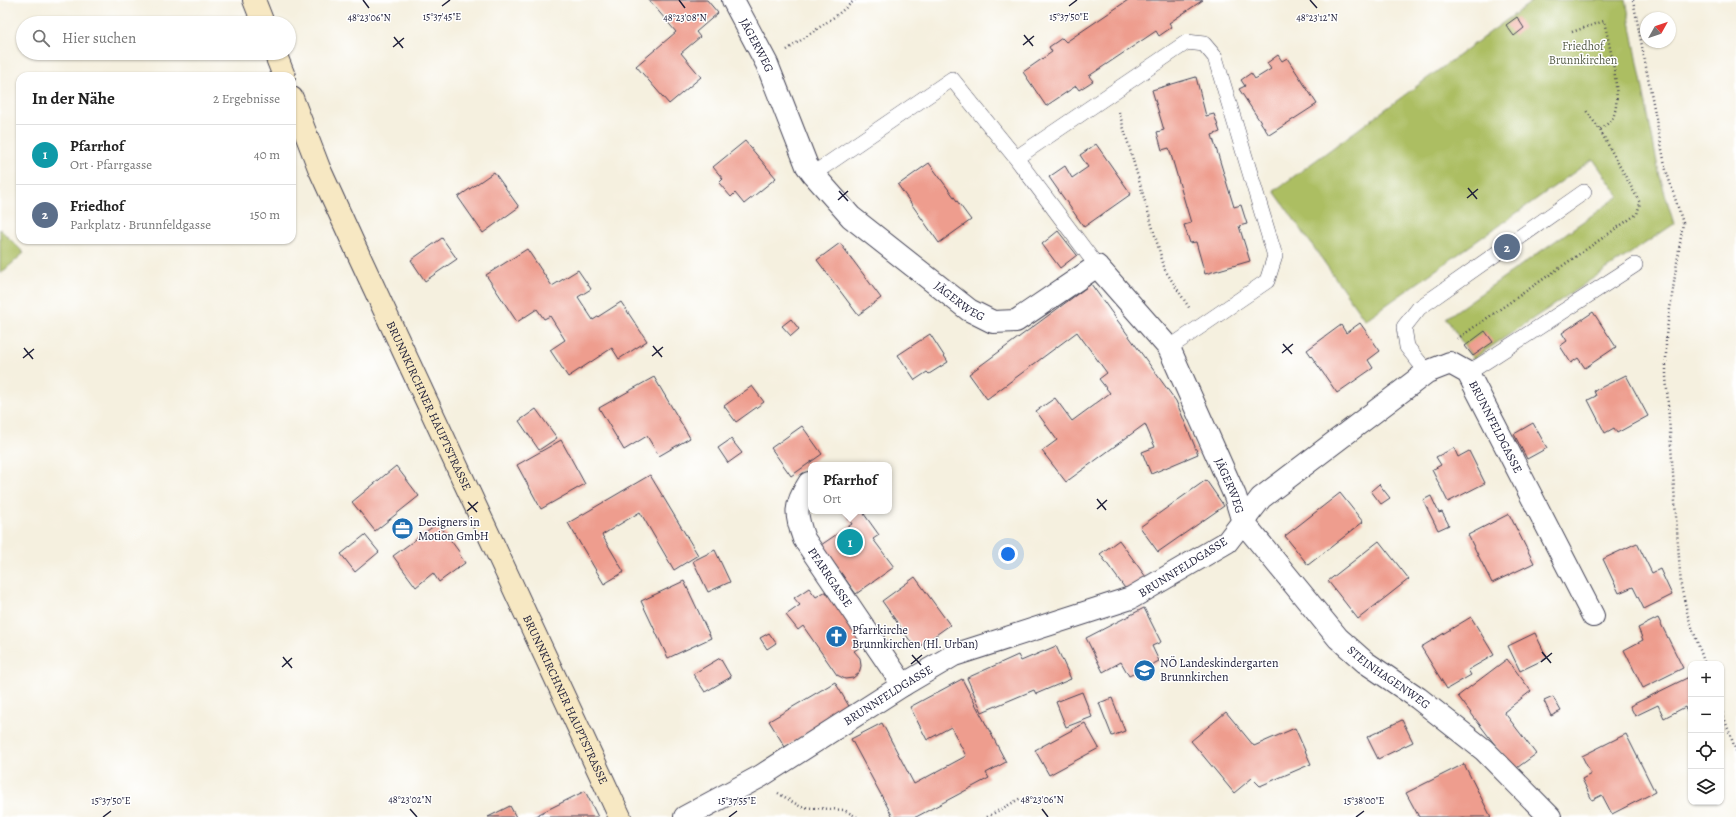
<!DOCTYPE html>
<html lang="de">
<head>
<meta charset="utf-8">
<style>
	:root { --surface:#fff; --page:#f2f2f2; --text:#222; --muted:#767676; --line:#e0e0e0; --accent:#ea580c }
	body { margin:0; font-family:Alegreya,serif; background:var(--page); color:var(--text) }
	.controls { position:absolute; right:12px; bottom:12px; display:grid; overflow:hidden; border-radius:8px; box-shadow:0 1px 3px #0004 }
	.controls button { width:36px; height:36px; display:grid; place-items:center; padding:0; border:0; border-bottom:1px solid var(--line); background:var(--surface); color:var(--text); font:20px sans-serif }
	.compass { position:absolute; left:1640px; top:12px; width:36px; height:36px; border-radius:50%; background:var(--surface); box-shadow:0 1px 3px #0004; rotate:50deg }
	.you { position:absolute; left:1008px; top:554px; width:14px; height:14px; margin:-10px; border:3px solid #fff; border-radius:50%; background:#1a73e8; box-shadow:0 0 0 6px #1a73e833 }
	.badge { display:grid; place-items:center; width:26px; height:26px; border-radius:50%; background:var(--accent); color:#fff; font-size:13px; font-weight:700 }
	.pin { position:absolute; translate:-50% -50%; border:2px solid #fff; box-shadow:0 1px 4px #0006 }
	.popup { position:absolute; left:808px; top:462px; width:84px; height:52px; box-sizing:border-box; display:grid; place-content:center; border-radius:8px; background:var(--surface); filter:drop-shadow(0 1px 3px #0005); font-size:13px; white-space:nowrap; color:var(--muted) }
	.popup b { font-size:15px; color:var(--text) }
	.popup::after { content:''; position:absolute; left:50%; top:100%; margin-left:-8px; border:8px solid transparent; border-top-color:var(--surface) }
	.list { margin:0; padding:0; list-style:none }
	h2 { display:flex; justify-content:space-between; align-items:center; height:52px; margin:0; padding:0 16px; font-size:17px }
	h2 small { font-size:13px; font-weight:400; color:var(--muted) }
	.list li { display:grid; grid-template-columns:26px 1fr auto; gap:12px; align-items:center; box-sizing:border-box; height:60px; padding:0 16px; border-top:1px solid var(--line) }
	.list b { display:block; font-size:15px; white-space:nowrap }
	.list p { margin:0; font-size:13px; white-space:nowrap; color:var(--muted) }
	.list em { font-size:13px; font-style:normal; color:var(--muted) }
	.icon { flex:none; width:22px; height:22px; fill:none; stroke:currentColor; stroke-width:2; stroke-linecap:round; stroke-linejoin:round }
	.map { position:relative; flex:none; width:1736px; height:817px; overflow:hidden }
	.search { position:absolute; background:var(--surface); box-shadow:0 1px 3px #0004; left:16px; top:16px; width:280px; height:44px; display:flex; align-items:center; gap:10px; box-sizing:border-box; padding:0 14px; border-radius:22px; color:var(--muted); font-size:15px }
	.panel { position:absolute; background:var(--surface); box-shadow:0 1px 3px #0004; left:16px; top:72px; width:280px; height:172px; border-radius:12px }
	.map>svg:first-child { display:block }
	.green { fill:#acbe62; stroke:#67704e }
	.building { fill:#ee9d8e }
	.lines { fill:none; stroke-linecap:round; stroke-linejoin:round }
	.lane-casing { stroke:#424154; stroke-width:16 }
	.street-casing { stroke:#424154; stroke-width:24 }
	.secondary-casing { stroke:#424154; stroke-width:24 }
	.path { stroke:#424154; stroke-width:2.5; stroke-dasharray:1 3; stroke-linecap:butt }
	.lane { stroke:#fff; stroke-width:15 }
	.street { stroke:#fff; stroke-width:22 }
	.secondary { stroke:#f7e8c3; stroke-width:22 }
	.ticks { fill:none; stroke:#22223b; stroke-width:1.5 }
	.labels { text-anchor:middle; stroke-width:3; stroke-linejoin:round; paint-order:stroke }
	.street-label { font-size:12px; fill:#22223b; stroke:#fff }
	.park-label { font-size:12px; fill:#59604b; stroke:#fff }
	.poi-label { font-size:12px; fill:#22223b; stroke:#fff; text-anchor:start }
	.ticks-label { font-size:10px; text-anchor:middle; fill:#22223b; stroke:#fff; stroke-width:3; stroke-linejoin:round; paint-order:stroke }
</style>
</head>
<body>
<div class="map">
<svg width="1736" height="817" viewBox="0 0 1736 817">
	<rect width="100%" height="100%" fill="#fff"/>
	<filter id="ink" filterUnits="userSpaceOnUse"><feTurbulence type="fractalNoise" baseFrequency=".025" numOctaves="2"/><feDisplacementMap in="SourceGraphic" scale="8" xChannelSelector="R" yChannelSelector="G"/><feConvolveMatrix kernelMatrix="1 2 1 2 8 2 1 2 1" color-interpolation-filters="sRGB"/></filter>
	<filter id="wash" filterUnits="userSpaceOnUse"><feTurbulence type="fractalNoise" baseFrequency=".012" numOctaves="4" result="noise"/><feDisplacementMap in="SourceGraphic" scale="16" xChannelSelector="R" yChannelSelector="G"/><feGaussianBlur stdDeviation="0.9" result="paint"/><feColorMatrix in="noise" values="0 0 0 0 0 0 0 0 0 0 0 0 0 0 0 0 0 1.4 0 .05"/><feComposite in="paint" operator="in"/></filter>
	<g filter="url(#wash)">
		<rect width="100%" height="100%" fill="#f5f0df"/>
		<!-- green -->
		<path class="green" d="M1534 0H1626L1659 173 1674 224 1473 359 1446 318 1619 196 1593 159 1365 320 1274 191Z
			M0 229 24 253 0 274Z"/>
		<g id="blocks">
			<!-- building -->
			<path class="building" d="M649 0H707L718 13 696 32 700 37 681 53 701 77 669 104 636 66 676 32Z
				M1128 0H1203L1169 23 1172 27 1159 36 1156 31 1089 76 1093 81 1079 90 1076 86 1046 106 1023 72 1052 52 1049 47 1062 38 1066 42Z
				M1517 17 1524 28 1514 36 1506 25Z
				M1278 55 1282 61 1287 58 1317 104 1269 135 1239 89 1245 86 1241 80 1251 73 1255 79 1271 69 1267 63Z
				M1196 77 1206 116 1214 114 1220 132 1212 135 1234 207 1241 205 1247 224 1239 226 1250 261 1205 274 1196 242 1190 243 1184 225 1191 223 1169 148 1162 150 1157 132 1164 130 1152 90Z
				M745 141 776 178 744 204 735 193 731 197 719 183 723 179 713 167Z
				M1096 144 1131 194 1084 227 1049 177 1065 166 1072 178 1088 167 1080 155Z
				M929 163 971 220 939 243 898 185Z
				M494 172 519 207 483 233 458 197Z
				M1058 231 1077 255 1060 268 1042 244Z
				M442 238 457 259 425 281 411 260Z
				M840 243 881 298 858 315 817 260Z
				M527 249 552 286 578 270 591 289 578 297 593 320 621 302 647 341 619 359 612 348 568 377 550 350 565 340 550 316 544 319 537 309 517 322 486 275Z
				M1091 284 1176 401 1198 454 1151 474 1142 452 1155 447 1145 424 1066 482 1042 451 1057 440 1036 411 1055 398 1072 421 1110 393 1099 379 1107 373 1077 332 987 399 969 374Z
				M1593 312 1616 347 1585 368 1578 358 1571 363 1560 346 1567 341 1562 333Z
				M791 319 799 329 791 336 782 326Z
				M1360 323 1380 351 1368 360 1373 368 1337 393 1307 350 1341 325 1346 333Z
				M1485 331 1493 342 1473 356 1465 346Z
				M930 334 948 362 929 374 927 372 915 380 898 355Z
				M1626 375 1648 416 1617 433 1614 428 1605 433 1588 400 1596 396 1594 391Z
				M654 377 690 438 659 456 647 436 624 450 599 408Z
				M752 386 764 402 736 422 724 406Z
				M536 409 557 438 539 450 519 421Z
				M1533 423 1547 448 1527 459 1514 434Z
				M802 426 822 454 791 476 771 448Z
				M731 439 742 453 728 463 718 448Z
				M561 440 585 484 541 509 517 465Z
				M1454 448 1458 457 1469 451 1485 483 1448 502 1432 470 1441 465 1436 457Z
				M396 466 419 496 375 531 352 502Z
				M650 475 698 555 674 570 640 512 602 535 624 572 604 584 568 523Z
				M1206 480 1224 506 1158 552 1140 527Z
				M1379 484 1390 498 1381 504 1371 491Z
				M1340 493 1363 522 1308 565 1285 536Z
				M1431 496 1439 513 1442 512 1449 525 1438 530 1423 500Z
				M843 511H869L864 514 879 535 873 539 894 567 856 594 821 545 852 524Z
				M1509 514 1534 563 1492 583 1468 535Z
				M438 523 460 553 459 554 465 563 439 582 433 573 416 587 393 556Z
				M365 535 379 552 355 572 341 554Z
				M1119 540 1146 577 1127 591 1100 554Z
				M1379 541 1409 579 1358 619 1328 581Z
				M1637 543 1652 573 1660 569 1672 595 1644 609 1633 587 1619 593 1603 559Z
				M715 550 730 582 708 592 693 561Z
				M915 577 950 625 916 649 882 601Z
				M684 581 711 638 668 658 641 601Z
				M809 588 816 597 828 590 865 644 854 651 860 658 861 666 859 673 853 678 845 679 837 675 803 626 798 630 786 615 800 605 794 598Z
				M1144 608 1161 642 1152 646 1159 661 1129 676 1121 662 1103 672 1086 638Z
				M1471 617 1494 655 1468 670 1471 675 1447 689 1421 647Z
				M1658 618 1683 668 1643 688 1624 650 1643 640 1638 628Z
				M769 633 776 643 767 649 760 638Z
				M1535 633 1547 658 1520 671 1508 646Z
				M1056 646 1071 679 1036 694 1034 690 982 712 967 678 1018 655 1021 661Z
				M720 658 731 677 705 692 693 674Z
				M1507 659 1531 691 1504 712 1536 754 1514 770 1458 696Z
				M1691 676V720L1685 707 1664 718 1658 705 1635 716 1630 706Z
				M962 679 1006 762 986 773 989 778 916 817H893L851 739 882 723 914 784 966 756 951 727 927 740 910 707Z
				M835 682 850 708 785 747 769 721Z
				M1082 692 1092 717 1066 727 1056 702Z
				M1553 697 1561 711 1551 716 1544 701Z
				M1112 698 1125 731 1112 736 1099 703Z
				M1226 712 1254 746 1295 728 1311 764 1260 786 1252 778 1234 793 1191 741Z
				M1402 720 1413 742 1378 759 1367 737Z
				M1085 723 1099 748 1049 775 1035 750Z
				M1626 734 1655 792 1612 814 1602 795 1592 800 1582 779 1591 774 1582 756Z
				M1464 764 1491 817H1419L1406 793Z
				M585 791 598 817H533Z
				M510 806 516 817H488Z"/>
		</g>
	</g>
	<g filter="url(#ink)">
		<use href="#blocks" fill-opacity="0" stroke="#424154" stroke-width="1"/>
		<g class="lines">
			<defs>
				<path id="lane" d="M1016 158 1187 42 1204 44 1215 57 1275 256 1267 281 1169 348
					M813 174 952 79 1016 158 1097 266
					M1427 372 1407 347 1404 327 1419 308 1584 192
					M1468 373 1635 265"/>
				<g id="street">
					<path id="s1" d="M733 0 767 64 807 166 813 174 851 217 969 310 993 322 1016 321 1097 266 1169 348 1235 496 1243 522 1338 638 1365 662 1418 698 1484 750 1550 817"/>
					<path id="s2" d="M809 483C794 506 795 514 804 539L903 685"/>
					<path id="s3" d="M685 817 761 776 903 685 954 655 1131 598 1227 542 1261 498 1427 372 1450 363 1468 373 1593 616"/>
				</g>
				<g id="secondary">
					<path d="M254 0 263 23"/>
					<path d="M275 53 284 76"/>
					<path id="s4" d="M292 98 319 168 355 247 620 817"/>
				</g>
			</defs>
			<!-- lane casing -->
			<use href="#lane" class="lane-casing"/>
			<!-- street casing -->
			<use href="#street" class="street-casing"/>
			<!-- secondary casing -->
			<use href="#secondary" class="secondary-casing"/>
			<!-- path -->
			<path class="path" d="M1633 0 1666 170 1683 223 1666 335V376L1681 586 1688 616 1705 664
				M1572 32 1604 21C1609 44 1623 97 1613 117 1611 122 1603 127 1600 130
				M787 50 837 15 855 0
				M1119 112 1165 270 1190 309
				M1457 339 1637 214 1640 203 1600 130 1585 109
				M1721 709 1736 751
				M778 793 801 807 844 810 857 817
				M987 817 1021 798"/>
			<!-- lane -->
			<use href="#lane" class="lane"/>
			<!-- street -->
			<use href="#street" class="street"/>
			<!-- secondary -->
			<use href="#secondary" class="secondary"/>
		</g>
	</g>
	<!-- ticks -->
	<path class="ticks" d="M363 0 369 8M679 0 685 8M1310 0 1317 8M442 6 450 0M1069 6 1077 0M1024 35 1033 46M394 37 403 48M1023 45 1034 36M393 47 404 38M1468 188 1477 199M839 191 848 201M1467 198 1478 189M838 200 848 191M1283 344 1292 354M653 346 662 357M24 348 33 359M1282 353 1293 344M652 356 663 347M23 358 34 349M1097 499 1106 510M468 502 477 512M1097 509 1107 500M467 511 478 502M1542 652 1551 663M912 655 921 665M283 657 292 668M1541 662 1552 653M911 664 922 655M282 667 292 658M410 809 417 817M1042 809 1048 817M103 817 111 811M729 817 737 811M1356 817 1364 811"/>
	<!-- icons -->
	<defs>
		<symbol id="office-disc" viewBox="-11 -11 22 22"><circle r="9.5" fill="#1f6fb2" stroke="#fff"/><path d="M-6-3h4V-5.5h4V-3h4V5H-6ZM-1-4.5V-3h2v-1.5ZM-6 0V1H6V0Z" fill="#fff"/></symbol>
		<symbol id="church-disc" viewBox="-11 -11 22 22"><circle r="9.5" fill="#1f6fb2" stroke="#fff"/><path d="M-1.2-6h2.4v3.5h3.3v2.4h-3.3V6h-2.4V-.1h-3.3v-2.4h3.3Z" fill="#fff"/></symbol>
		<symbol id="school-disc" viewBox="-11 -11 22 22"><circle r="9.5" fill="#1f6fb2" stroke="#fff"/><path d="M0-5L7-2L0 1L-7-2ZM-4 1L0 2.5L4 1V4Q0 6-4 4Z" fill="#fff"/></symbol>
	</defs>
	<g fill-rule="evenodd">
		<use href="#office-disc" x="390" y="516" width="25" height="25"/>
		<use href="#church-disc" x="824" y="624" width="25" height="25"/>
		<use href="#school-disc" x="1132" y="658" width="25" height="25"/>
	</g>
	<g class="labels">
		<!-- street labels -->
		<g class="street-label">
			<text dy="4" stroke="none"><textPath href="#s1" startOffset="51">JÄGERWEG</textPath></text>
			<text dy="4" stroke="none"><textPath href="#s1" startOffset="387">JÄGERWEG</textPath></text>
			<text dy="4" stroke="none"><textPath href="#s4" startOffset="337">BRUNNKIRCHNER HAUPTSTRASSE</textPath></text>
			<text dy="4" stroke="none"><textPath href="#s3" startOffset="981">BRUNNFELDGASSE</textPath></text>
			<text dy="4" stroke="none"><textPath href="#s1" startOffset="807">JÄGERWEG</textPath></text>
			<text transform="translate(1183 567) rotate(-32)" y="4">BRUNNFELDGASSE</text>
			<text dy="4" stroke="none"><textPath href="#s2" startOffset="106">PFARRGASSE</textPath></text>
			<text dy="4" stroke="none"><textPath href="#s1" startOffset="1060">STEINHAGENWEG</textPath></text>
			<text dy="4" stroke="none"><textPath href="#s3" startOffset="237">BRUNNFELDGASSE</textPath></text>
			<text dy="4" stroke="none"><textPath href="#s4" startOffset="661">BRUNNKIRCHNER HAUPTSTRASSE</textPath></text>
		</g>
		<!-- park labels -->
		<g class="park-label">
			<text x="1583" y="50">Friedhof<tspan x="1583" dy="14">Brunnkirchen</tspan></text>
		</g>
		<!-- poi labels -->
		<g class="poi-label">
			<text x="418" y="526">Designers in<tspan x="418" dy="14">Motion GmbH</tspan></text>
			<text x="852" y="634">Pfarrkirche<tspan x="852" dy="14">Brunnkirchen (Hl. Urban)</tspan></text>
			<text x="1160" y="667">NÖ Landeskindergarten<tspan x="1160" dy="14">Brunnkirchen</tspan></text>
		</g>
	</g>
	<g class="ticks-label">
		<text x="1069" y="20">15°37'50"E</text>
		<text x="442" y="20">15°37'45"E</text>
		<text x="369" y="21">48°23'06"N</text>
		<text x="685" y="21">48°23'08"N</text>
		<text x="1317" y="21">48°23'12"N</text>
		<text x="410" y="803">48°23'02"N</text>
		<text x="1042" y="803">48°23'06"N</text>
		<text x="111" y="804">15°37'50"E</text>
		<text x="737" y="804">15°37'55"E</text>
		<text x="1364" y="804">15°38'00"E</text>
	</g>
</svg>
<div class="controls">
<button>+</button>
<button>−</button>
<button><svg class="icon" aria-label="locate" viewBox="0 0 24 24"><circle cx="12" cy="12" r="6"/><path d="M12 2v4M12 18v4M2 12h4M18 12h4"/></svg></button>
<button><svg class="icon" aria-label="layers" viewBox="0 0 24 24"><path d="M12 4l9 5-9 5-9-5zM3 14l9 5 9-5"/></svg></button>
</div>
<svg class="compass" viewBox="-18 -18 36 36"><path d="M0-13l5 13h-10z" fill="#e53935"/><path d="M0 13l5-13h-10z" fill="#767676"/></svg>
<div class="you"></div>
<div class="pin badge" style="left:850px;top:542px;background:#0f9aa8">1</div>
<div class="popup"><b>Pfarrhof</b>Ort</div>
<div class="pin badge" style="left:1507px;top:247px;background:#5c6f8a">2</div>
<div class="search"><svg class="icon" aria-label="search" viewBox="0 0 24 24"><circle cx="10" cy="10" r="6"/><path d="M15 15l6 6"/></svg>Hier suchen</div>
<section class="panel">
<h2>In der Nähe<small>2 Ergebnisse</small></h2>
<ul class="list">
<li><span class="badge" style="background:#0f9aa8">1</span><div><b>Pfarrhof</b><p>Ort · Pfarrgasse</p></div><em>40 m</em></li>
<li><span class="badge" style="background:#5c6f8a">2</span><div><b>Friedhof</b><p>Parkplatz · Brunnfeldgasse</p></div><em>150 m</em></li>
</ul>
</section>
</div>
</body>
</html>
